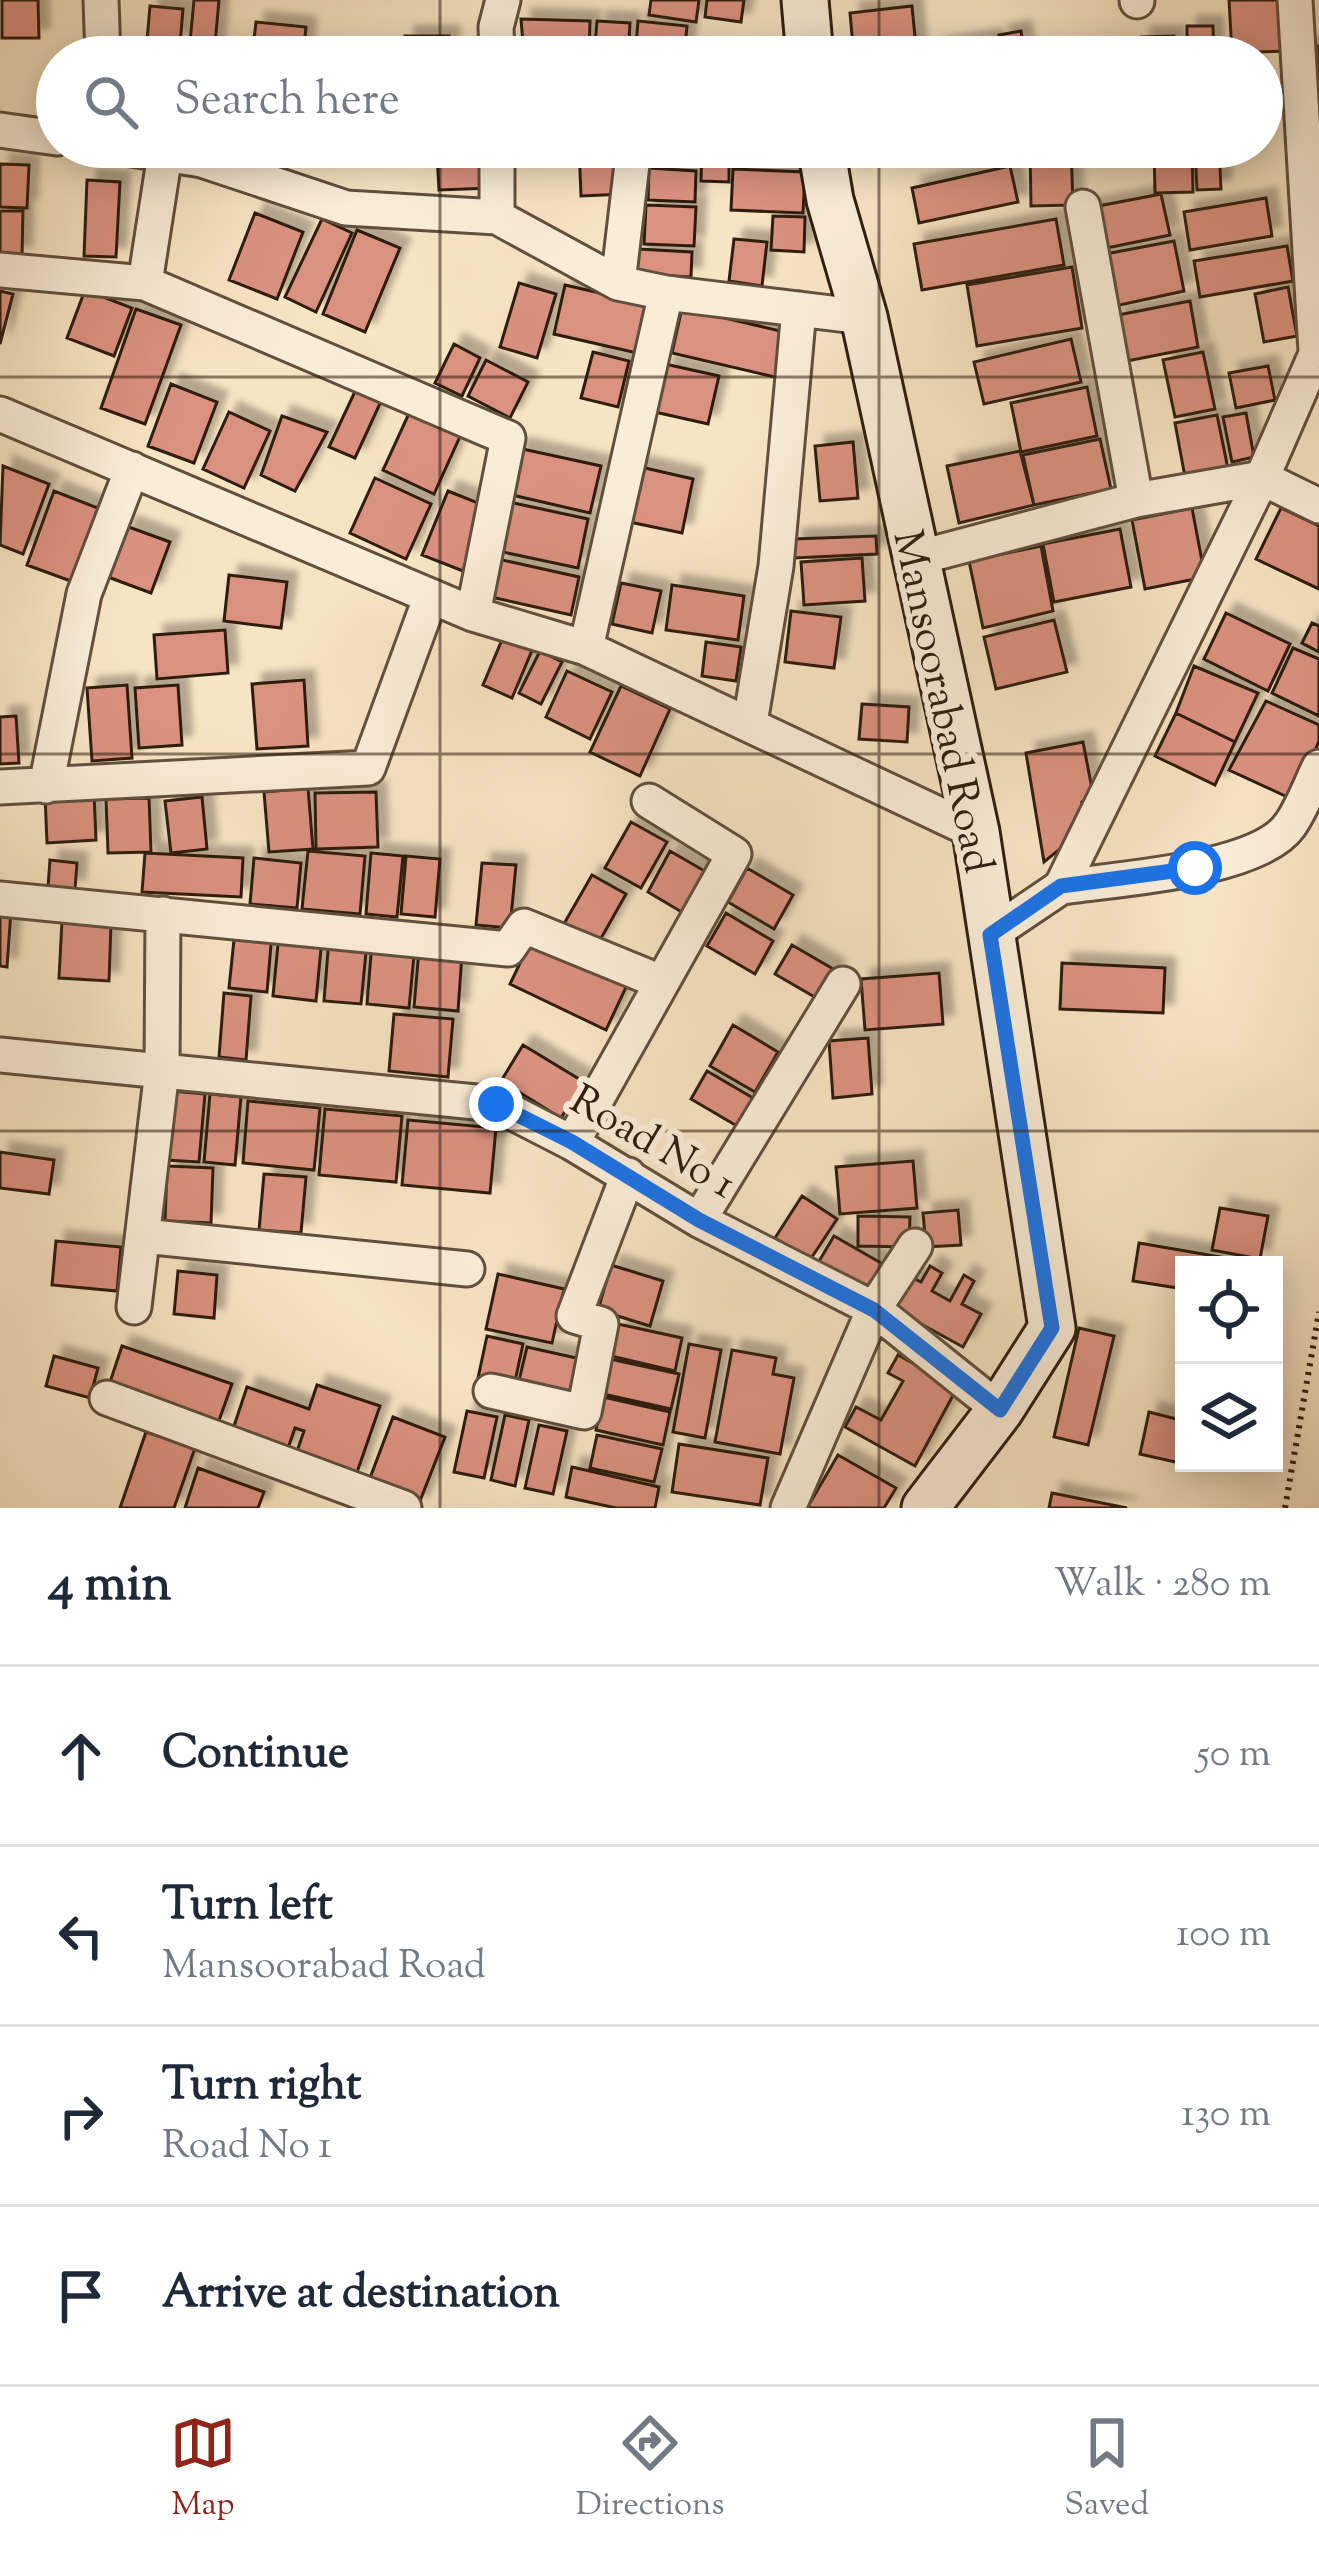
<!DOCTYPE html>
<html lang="en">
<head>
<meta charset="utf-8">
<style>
	:root { --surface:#fff; --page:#f2f2f3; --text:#1f2937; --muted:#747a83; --line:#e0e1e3; --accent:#8f2418 }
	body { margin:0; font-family:"Sorts Mill Goudy",serif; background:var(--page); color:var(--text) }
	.controls { position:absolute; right:36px; bottom:36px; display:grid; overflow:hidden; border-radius:0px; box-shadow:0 6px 30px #0003 }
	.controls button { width:108px; height:108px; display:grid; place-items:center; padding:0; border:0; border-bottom:3px solid var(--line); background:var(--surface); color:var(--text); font:60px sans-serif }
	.stop { position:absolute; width:36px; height:36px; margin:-27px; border:9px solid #1a73e8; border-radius:50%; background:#fff }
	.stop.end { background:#1a73e8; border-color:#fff; box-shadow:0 3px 12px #0008 }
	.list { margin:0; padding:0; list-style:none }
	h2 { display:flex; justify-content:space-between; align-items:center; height:156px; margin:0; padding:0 48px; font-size:51px }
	h2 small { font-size:39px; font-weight:400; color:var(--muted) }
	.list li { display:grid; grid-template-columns:78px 1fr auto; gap:36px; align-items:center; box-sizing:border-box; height:180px; padding:0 48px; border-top:3px solid var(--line) }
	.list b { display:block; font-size:45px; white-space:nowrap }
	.list p { margin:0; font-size:39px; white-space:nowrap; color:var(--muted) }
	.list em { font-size:39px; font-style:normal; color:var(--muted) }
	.icon { flex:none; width:66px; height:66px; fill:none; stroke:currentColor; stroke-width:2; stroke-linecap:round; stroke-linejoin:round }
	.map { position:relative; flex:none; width:1319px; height:1508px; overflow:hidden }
	.search { position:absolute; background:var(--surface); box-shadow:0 6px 30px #0003; left:36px; right:36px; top:36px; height:132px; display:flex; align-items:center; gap:30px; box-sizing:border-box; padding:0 42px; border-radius:66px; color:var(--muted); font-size:45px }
	.sheet { height:876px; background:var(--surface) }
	nav { display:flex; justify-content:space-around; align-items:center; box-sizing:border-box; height:168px; border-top:3px solid var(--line); background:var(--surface); font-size:33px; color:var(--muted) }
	nav a { display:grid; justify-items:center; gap:6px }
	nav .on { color:var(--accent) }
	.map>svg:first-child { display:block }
	.building { fill:#db9180; stroke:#2f1d10; stroke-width:3; filter:url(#shadow) }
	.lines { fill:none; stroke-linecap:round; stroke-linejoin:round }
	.street-casing { stroke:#614f3d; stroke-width:39 }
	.secondary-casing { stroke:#2f1d10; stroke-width:51 }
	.path { stroke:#2f1d10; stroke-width:6; stroke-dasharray:3 6; stroke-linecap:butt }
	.street { stroke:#faedd8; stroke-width:33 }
	.secondary { stroke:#faedd8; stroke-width:45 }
	.route { stroke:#1a73e8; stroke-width:15 }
	.grid { fill:none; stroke:#2f1d10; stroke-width:3; stroke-opacity:0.55 }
	.labels { text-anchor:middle; stroke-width:12; stroke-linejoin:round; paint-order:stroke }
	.street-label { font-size:42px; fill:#2f1d10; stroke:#faedd8 }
</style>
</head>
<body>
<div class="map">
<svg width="1319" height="1508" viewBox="0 0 1319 1508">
	<defs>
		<filter id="shadow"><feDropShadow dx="10" dy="-10" stdDeviation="3" flood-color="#0004"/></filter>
	</defs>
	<rect width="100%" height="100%" fill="#f7e4c3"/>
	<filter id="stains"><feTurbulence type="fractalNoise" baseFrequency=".00167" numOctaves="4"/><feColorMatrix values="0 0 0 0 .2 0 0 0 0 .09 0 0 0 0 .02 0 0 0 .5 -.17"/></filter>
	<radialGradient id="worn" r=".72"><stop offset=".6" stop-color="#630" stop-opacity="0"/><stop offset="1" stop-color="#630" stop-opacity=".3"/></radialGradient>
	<!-- building -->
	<path class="building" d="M2 0H38L39 38H2Z
		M194 0H219L214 55 189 52Z
		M651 0H699L696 22 649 15Z
		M707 0H744L741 22 705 17Z
		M1229 0H1285L1287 51 1232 53Z
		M150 6 183 9 180 44 147 41Z
		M912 6 917 57H854L850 13Z
		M521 19 590 21 589 57 524 56Z
		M597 21 630 23 628 57H594Z
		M638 21 687 26 684 57H635Z
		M256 22 306 27 303 57H252Z
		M1187 26H1213L1214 57H1187Z
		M1021 31 1025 57H1002L999 35Z
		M405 36H449L448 57H405Z
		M1174 36V57H1142L1141 37Z
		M992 39 995 57H937L936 48Z
		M1307 46H1319V122H1312Z
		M511 147H563V159L511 158Z
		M579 147H622L625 194 581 196Z
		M646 147H694V164L645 161Z
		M702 147H729V182L701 181Z
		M734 147H803L802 166 733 164Z
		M1030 147H1071L1073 205 1031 206Z
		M1154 147H1192L1193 192 1155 193Z
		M1195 147H1219L1221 189 1197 190Z
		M491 152 492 188 439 190 437 154Z
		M0 164 29 165 27 208 0 207Z
		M1010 166 1018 202 919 223 912 188Z
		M649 168 696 171 695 202 648 200Z
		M733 169 805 172 803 213 731 210Z
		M87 180 120 182 116 257 84 256Z
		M1161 194 1170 235 1097 250 1088 208Z
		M1266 198 1272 236 1190 250 1184 212Z
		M646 205 696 207 694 246 644 244Z
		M0 211H23L22 256H0Z
		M255 213 303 232 277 299 229 280Z
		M773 216 805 217 804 252 771 250Z
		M322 219 352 233 316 312 285 297Z
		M1056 219 1064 265 922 290 914 244Z
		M357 230 400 248 365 332 323 314Z
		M734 239 767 242 762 286 729 281Z
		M1174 241 1184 291 1106 308 1095 256Z
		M1287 246 1293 281 1200 297 1194 261Z
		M638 249 692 252 691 277 636 274Z
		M1072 267 1082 328 977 346 967 285Z
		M519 283 556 294 537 358 500 347Z
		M565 285 648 304 637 353 554 334Z
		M1288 287 1297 336 1264 342 1255 294Z
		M85 290 132 308 114 356 67 338Z
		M0 291 13 294 0 344Z
		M1190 301 1198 347 1122 362 1113 316Z
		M682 308 789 333 779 378 672 353Z
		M136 309 181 325 145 424 101 408Z
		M1071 339 1081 382 984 404 974 362Z
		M454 344 480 358 462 396 435 383Z
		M593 352 629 361 618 407 581 398Z
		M1203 352 1215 409 1175 417 1163 360Z
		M486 360 528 382 510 418 468 396Z
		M665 364 719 376 708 424 655 412Z
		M1268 366 1275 400 1236 408 1229 373Z
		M171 384 217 402 194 463 148 446Z
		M358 385 383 397 355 458 329 447Z
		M1087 387 1097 436 1021 452 1011 403Z
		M411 409 462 432 434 494 383 470Z
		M229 412 270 431 244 488 203 469Z
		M1246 413 1254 457 1232 462 1223 417Z
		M1217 415 1228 469 1185 477 1175 423Z
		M282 416 327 432 295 491 261 475Z
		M1100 439 1111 489 1034 505 1023 455Z
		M853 442 858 498 820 501 815 446Z
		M518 448 601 466 590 513 508 494Z
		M1020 451 1034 505 959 523 947 466Z
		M632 465 693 479 682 533 620 520Z
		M3 466 49 484 23 554 0 545Z
		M375 478 431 504 406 559 350 533Z
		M54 491 103 510 76 583 27 565Z
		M448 491 488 507 463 571 422 555Z
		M509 502 588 519 578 568 498 551Z
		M1192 508 1205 577 1145 589 1132 520Z
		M1281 508 1319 526V589L1256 559Z
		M126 526 170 542 151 593 108 577Z
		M1120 529 1131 587 1054 602 1043 544Z
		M876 536 877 554 794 558 793 539Z
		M1041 546 1053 611 983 628 969 561Z
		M862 558 865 601 804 605 801 562Z
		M498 559 579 577 571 615 491 597Z
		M229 575 287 582 281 628 224 621Z
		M621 583 661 591 652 633 612 624Z
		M672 585 744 596 738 640 666 630Z
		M791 611 841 617 834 668 785 662Z
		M1226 613 1290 644 1268 691 1204 659Z
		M1054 620 1067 672 996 689 984 637Z
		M1312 623 1319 626V652L1302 643Z
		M225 630 228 673 157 679 154 635Z
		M504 635 533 648 512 698 483 685Z
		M706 642 741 647 736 681 702 676Z
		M1293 648 1319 659V716L1272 693Z
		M540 651 562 662 541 704 519 693Z
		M1194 666 1258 693 1235 742 1176 713Z
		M567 671 612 692 590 739 546 717Z
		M304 680 308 746 257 749 252 684Z
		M127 685 132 758 92 761 87 688Z
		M178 685 182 745 139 748 135 688Z
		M621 686 670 709 640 776 590 752Z
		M1266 701 1319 725V741L1294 800 1229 770Z
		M862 704 909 707 907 742 859 739Z
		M1176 713 1235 742 1215 785 1155 756Z
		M16 716 19 763 0 764V717Z
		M1083 742 1094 799 1082 802 1087 827 1044 862 1026 753Z
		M308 788 313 849 269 852 264 792Z
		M376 792 378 847 316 849 315 793Z
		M94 793 96 840 47 843 45 795Z
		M202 797 207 849 171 853 165 801Z
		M149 798 151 852 108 853 106 799Z
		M631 822 667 842 641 888 605 868Z
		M308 851 365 856 360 914 302 909Z
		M670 851 708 873 685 914 648 892Z
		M145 853 243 858 241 897 142 892Z
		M371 853 403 856 397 917 366 914Z
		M406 856 440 859 435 917 401 914Z
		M254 858 301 863 297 908 250 904Z
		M50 860 77 863 75 889 48 887Z
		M482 863 516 865 510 928 476 925Z
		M747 868 793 895 774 929 728 902Z
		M592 875 626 894 595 949 561 929Z
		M0 910 11 911 7 967 0 966Z
		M726 913 773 941 755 974 707 946Z
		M62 921 111 923 109 981 59 978Z
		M235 930 272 933 267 992 229 988Z
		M279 934 322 938 316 1001 273 996Z
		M532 938 628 983 606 1030 510 984Z
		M329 939 367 942 361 1004 324 1001Z
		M372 942 415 945 409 1008 367 1004Z
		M792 945 835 970 818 999 775 974Z
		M419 950 462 954 458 1011 414 1007Z
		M1062 963 1165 968 1163 1013 1060 1009Z
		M939 973 943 1024 865 1030 861 979Z
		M224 993 251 996 246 1060 219 1057Z
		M394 1014 453 1019 448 1077 389 1071Z
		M733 1025 778 1052 755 1092 710 1066Z
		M868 1038 872 1094 833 1098 829 1041Z
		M523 1045 584 1082 561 1118 501 1081Z
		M707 1071 753 1098 737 1126 691 1099Z
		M172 1091 205 1094 199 1162 166 1160Z
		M210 1094 241 1097 235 1165 204 1162Z
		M248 1101 320 1108 314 1170 243 1163Z
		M325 1109 402 1116 396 1182 319 1175Z
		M408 1120 496 1128 490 1193 402 1185Z
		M0 1152 54 1160 49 1194 0 1188Z
		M913 1161 917 1208 840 1214 836 1167Z
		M167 1166 213 1168 211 1223 165 1221Z
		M264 1174 306 1177 301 1233 259 1230Z
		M802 1196 837 1219 810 1260 775 1238Z
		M1220 1208 1268 1216 1260 1259 1212 1250Z
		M958 1210 961 1245 926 1247 923 1213Z
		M858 1216 910 1217 909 1247 858 1246Z
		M834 1236 888 1267 872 1295 818 1263Z
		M56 1241 121 1247 117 1291 52 1285Z
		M1139 1243 1238 1260V1265H1184V1289L1133 1281Z
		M611 1265 663 1281 650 1326 598 1310Z
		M930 1266 942 1273 932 1291 950 1301 964 1275 974 1281 962 1304 981 1314 963 1347 894 1309 911 1277 921 1282Z
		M178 1271 217 1275 214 1318 174 1314Z
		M498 1274 564 1289 552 1343 486 1329Z
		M618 1324 682 1338 675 1371 611 1356Z
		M1079 1328 1114 1336 1088 1445 1054 1437Z
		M487 1336 523 1344 514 1386 478 1378Z
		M689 1344 721 1350 705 1438 673 1432Z
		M122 1346 232 1384 217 1426 108 1388Z
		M527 1347 585 1360 577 1398 518 1385Z
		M732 1350 776 1358 773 1374 794 1378 780 1454 715 1442Z
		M898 1355 957 1388 915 1466 845 1427 856 1407 881 1420 903 1381 888 1373Z
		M54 1356 98 1368 90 1398 46 1386Z
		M610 1359 679 1374 671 1409 603 1394Z
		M317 1385 380 1406 355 1478 295 1457 304 1431 295 1428 286 1454 231 1435 247 1387 309 1409Z
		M603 1397 670 1412 663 1445 596 1430Z
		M467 1411 497 1417 484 1478 454 1472Z
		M1149 1412 1184 1421V1463H1194L1193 1466 1140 1454Z
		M505 1415 529 1420 515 1486 491 1480Z
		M393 1417 445 1437 418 1506 367 1486Z
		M539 1425 567 1431 553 1494 525 1488Z
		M146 1432 195 1448 174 1508H120Z
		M597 1435 662 1449 654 1482 590 1468Z
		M679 1444 768 1458 760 1505 672 1492Z
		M838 1455 896 1488 884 1508H807Z
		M572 1467 659 1487 655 1508H616L566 1497Z
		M198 1468 264 1492 258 1508H185Z
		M1052 1493 1127 1508H1049Z"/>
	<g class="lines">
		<defs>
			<path id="street" d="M101 0 103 57
				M1137 0V1
				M1295 0 1316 351
				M497 57 496 27 503 0
				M0 130 57 138
				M118 147 202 160 346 208 497 217 618 283 666 293 864 317
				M497 147V217
				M1083 207 1136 500
				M0 270 145 283 508 438 473 614
				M145 283 165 154
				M618 283 634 147
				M0 414 473 614 586 648 976 832
				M917 558 1136 500 1262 478 1319 506
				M586 648 666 293
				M750 723 776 566 799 309
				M46 786 84 594 132 469
				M0 787 368 768 431 596
				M1061 887C1115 879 1258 871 1290 825 1302 808 1310 786 1319 767
				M0 899 508 949 524 926 661 982
				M990 935 1061 887 1262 478 1319 347
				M0 1055 496 1104 572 1143 699 1220 874 1309 1000 1410
				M572 1143 734 854 649 801
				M699 1220 843 984
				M143 1236 467 1269
				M134 1307 162 1070 163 914
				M491 1391 584 1412 601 1324 574 1316 628 1175
				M107 1398 404 1508
				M788 1508 874 1309 915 1246"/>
			<path id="secondary" d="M805 0 810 57
				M821 147 830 200 864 317 976 832 1052 1328 1000 1410 925 1508"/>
		</defs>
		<!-- street casing -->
		<use href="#street" class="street-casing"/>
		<!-- secondary casing -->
		<use href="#secondary" class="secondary-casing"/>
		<!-- path -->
		<path class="path" d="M1285 1508 1319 1312"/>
		<!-- street -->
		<use href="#street" class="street"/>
		<!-- secondary -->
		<use href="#secondary" class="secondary"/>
	</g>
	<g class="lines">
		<!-- route -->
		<path class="route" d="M496 1104 572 1142 699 1220 874 1310 1000 1410 1052 1328 990 935 1061 886 1195 868"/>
	</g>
	<!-- grid -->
	<path class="grid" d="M440 0V57M879 0V57M440 147V1508M879 147V1508M0 377H1319M0 754H1319M0 1131H1319"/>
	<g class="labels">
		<!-- street labels -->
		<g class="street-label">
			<text transform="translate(945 701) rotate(78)" y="15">Mansoorabad Road</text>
			<text transform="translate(654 1140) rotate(30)" y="15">Road No 1</text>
		</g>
	</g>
	<rect width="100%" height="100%" filter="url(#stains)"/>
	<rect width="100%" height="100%" fill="url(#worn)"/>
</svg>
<div class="controls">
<button><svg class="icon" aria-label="locate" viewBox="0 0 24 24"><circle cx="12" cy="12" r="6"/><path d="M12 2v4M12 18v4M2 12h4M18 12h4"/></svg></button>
<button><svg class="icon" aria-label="layers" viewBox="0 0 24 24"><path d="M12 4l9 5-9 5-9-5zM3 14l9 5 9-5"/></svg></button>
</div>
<div class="stop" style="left:1195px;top:868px"></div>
<div class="stop end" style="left:496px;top:1104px"></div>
<div class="search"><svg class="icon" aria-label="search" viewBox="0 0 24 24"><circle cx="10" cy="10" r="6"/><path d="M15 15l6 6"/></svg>Search here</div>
</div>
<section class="sheet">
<h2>4 min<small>Walk · 280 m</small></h2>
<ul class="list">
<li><svg class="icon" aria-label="ahead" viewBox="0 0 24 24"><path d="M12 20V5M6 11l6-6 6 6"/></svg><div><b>Continue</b></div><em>50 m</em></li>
<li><svg class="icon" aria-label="left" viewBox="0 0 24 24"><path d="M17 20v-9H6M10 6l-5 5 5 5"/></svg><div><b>Turn left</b><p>Mansoorabad Road</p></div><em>100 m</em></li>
<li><svg class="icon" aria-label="right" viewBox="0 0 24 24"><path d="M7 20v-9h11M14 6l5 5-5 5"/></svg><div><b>Turn right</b><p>Road No 1</p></div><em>130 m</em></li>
<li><svg class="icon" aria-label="arrive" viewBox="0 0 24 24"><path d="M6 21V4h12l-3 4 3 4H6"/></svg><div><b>Arrive at destination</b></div></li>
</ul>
</section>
<nav>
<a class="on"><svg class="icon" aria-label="map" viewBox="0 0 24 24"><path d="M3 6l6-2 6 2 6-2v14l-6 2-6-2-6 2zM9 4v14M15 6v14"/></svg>Map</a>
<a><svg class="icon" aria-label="directions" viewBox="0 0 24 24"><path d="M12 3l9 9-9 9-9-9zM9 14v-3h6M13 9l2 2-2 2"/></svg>Directions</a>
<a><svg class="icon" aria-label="saved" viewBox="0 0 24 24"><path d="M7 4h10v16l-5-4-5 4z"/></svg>Saved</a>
</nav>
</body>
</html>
